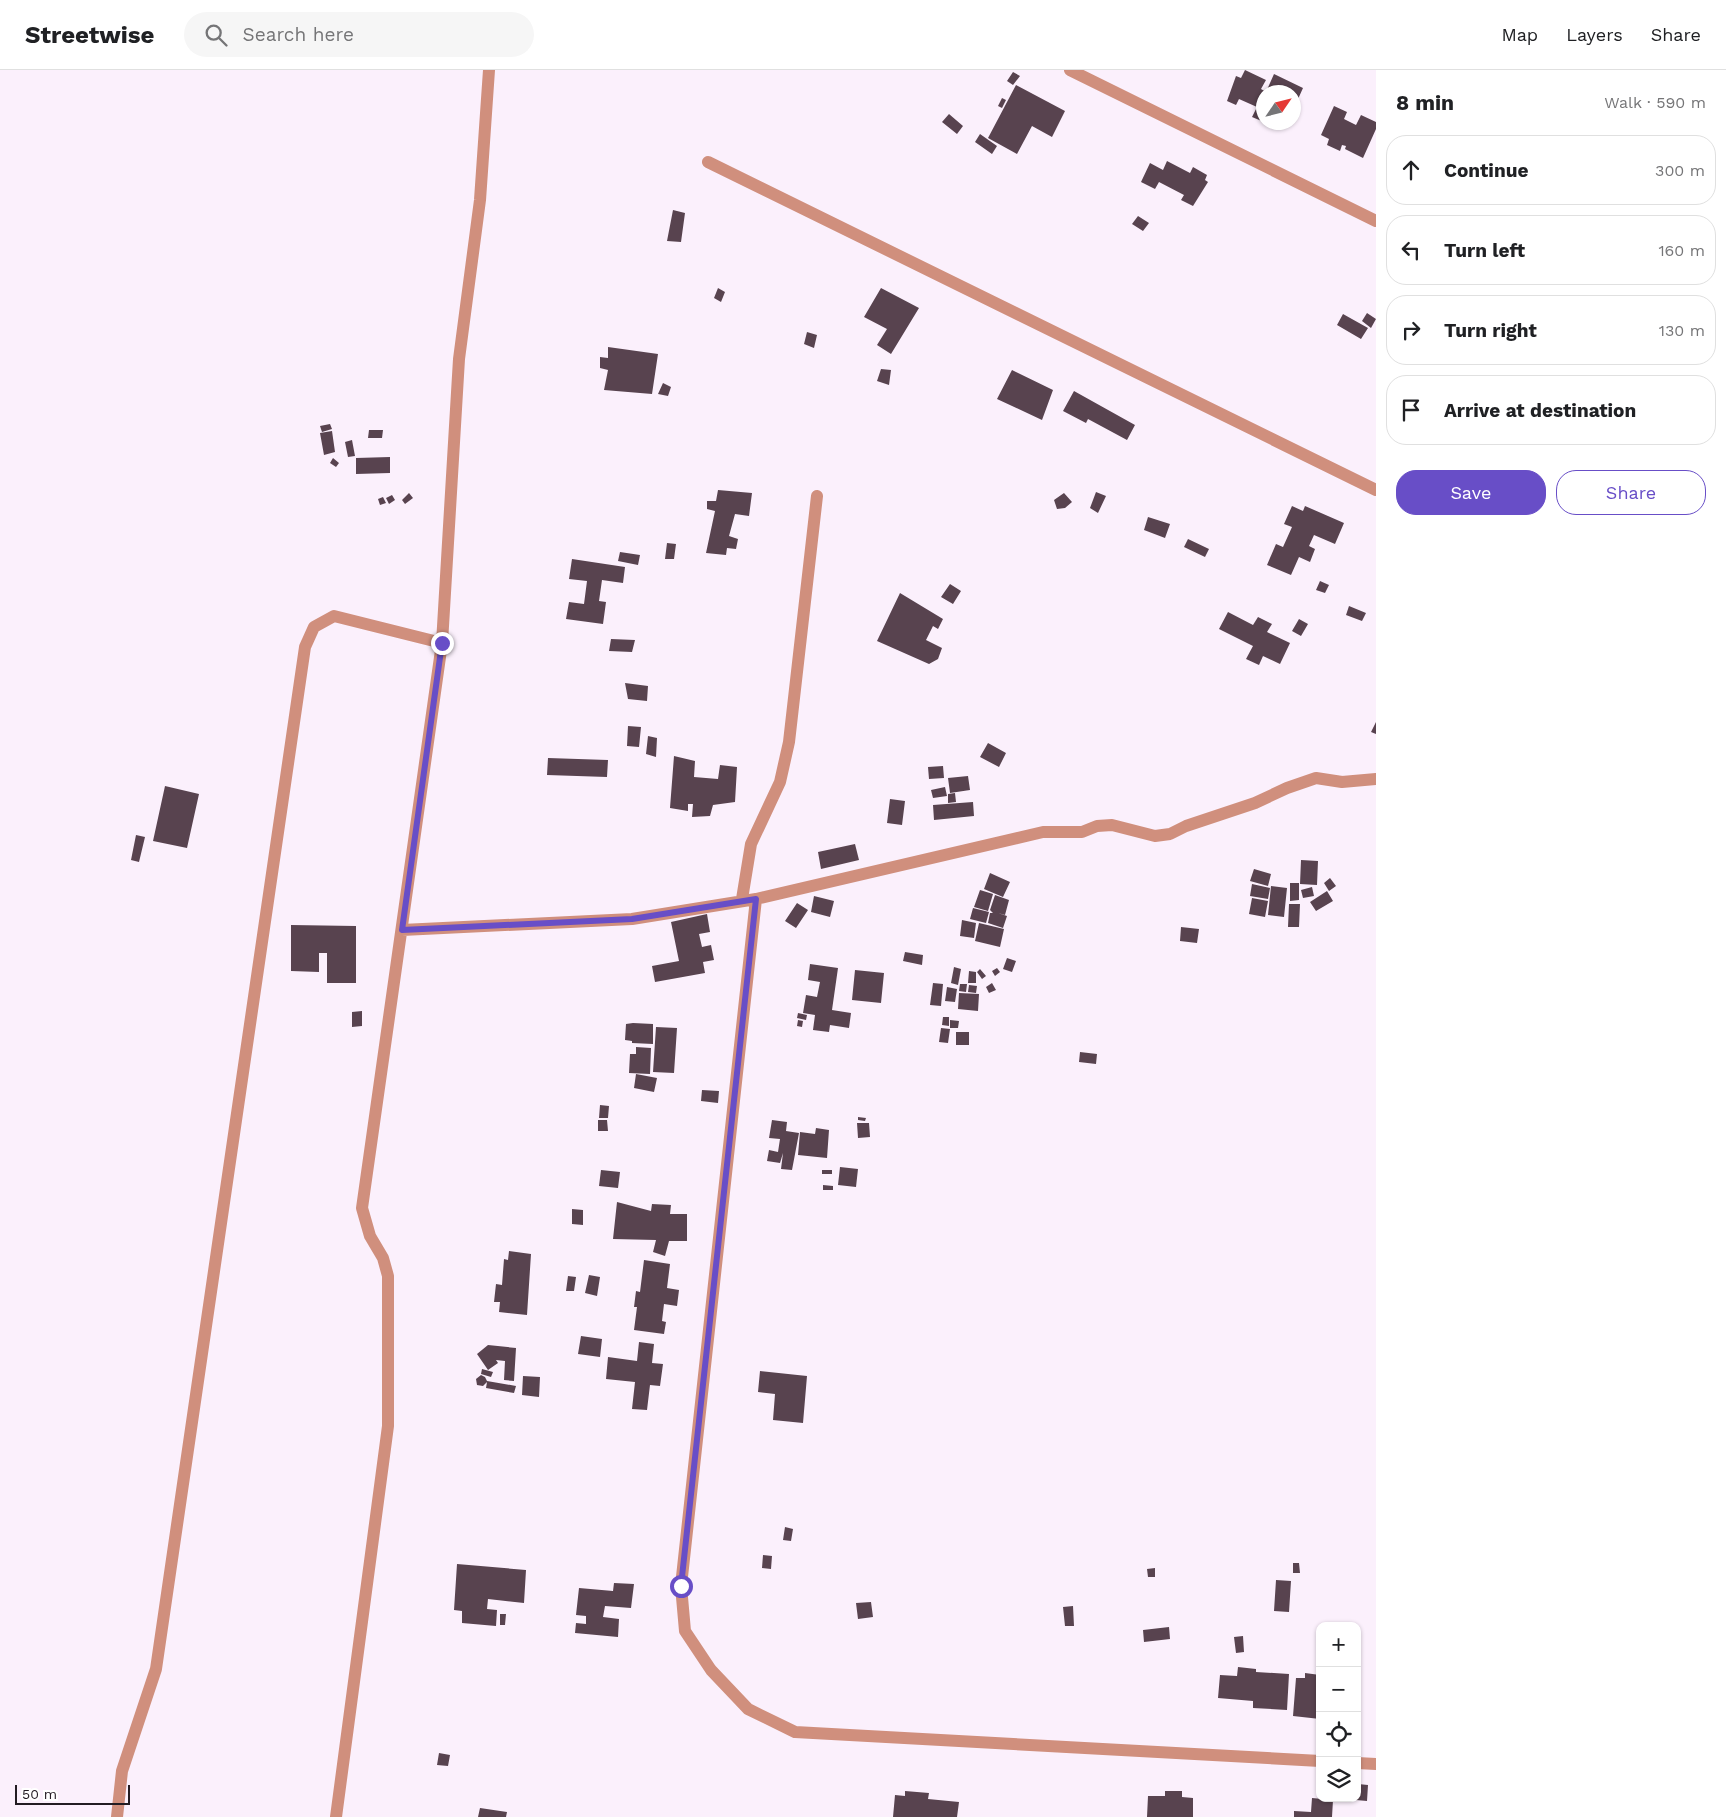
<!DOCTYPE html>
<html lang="en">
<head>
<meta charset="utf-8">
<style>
	:root { --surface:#fff; --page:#f6f6f6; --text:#202124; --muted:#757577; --line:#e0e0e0; --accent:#684ec7 }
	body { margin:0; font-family:"Work Sans",sans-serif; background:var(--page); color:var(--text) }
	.controls { position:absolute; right:15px; bottom:15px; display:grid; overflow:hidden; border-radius:10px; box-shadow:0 1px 4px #0004 }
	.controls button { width:45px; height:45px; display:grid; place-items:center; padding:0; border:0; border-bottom:1px solid var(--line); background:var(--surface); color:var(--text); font:25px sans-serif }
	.compass { position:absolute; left:1256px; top:15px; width:45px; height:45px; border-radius:50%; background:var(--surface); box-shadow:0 1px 4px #0004; rotate:55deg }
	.scale { position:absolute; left:15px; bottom:12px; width:115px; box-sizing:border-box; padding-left:5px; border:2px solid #231c23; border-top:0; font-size:14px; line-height:18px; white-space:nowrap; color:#231c23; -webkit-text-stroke:4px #fff; paint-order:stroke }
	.stop { position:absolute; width:15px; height:15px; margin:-11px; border:4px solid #684ec7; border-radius:50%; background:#fff }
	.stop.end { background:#684ec7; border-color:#fff; box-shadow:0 1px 5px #0008 }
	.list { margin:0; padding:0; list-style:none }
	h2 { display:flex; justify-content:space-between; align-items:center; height:65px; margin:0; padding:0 20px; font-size:21px }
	h2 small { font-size:16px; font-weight:400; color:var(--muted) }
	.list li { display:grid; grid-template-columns:32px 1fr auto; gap:15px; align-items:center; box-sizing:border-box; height:70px; margin:0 10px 10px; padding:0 10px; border:1px solid var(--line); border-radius:20px }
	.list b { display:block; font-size:19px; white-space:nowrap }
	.list em { font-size:16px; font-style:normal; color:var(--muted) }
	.actions { display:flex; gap:10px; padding:15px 20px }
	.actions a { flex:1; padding:11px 0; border:1px solid var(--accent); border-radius:20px; text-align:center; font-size:18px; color:var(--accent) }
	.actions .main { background:var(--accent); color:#fff }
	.icon { flex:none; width:28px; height:28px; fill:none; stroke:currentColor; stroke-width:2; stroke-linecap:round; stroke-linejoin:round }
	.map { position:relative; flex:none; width:1376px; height:1747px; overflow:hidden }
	header { display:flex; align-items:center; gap:30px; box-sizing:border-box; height:70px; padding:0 25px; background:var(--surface); border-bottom:1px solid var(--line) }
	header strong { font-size:24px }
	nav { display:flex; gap:28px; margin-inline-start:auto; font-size:18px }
	.search { width:350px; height:45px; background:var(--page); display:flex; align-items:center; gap:12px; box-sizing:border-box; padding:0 18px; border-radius:28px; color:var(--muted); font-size:19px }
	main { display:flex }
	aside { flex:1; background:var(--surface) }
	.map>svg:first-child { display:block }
	.building { fill:#58434f }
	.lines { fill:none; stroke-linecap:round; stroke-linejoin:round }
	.minor { stroke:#d08f7d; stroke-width:12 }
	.route { stroke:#684ec7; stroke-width:6 }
</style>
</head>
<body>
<header>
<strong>Streetwise</strong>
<div class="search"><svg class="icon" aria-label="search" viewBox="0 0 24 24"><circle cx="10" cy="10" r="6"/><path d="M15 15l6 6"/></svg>Search here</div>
<nav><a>Map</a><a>Layers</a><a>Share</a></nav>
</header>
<main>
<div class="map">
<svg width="1376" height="1747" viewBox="0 0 1376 1747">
	<rect width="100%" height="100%" fill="#fbf0fc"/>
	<!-- building -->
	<path class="building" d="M1245 0 1266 10 1261 19 1266 22 1274 4 1303 18 1294 38V22H1264V52L1252 47 1257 37 1239 29 1236 35 1227 31 1236 6 1241 8Z
		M1013 2 1020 6 1013 15 1007 11Z
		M1016 15 1065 41 1052 67 1032 56 1017 84 988 68Z
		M1002 28 1006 30 1002 38 998 36Z
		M1334 36 1347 42 1344 49 1356 55 1361 45 1376 52V59L1363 88 1345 79 1346 76 1342 75 1340 81 1327 75 1329 69 1321 65Z
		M949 44 963 56 957 64 942 52Z
		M980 64 997 76 992 84 975 72Z
		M1167 91 1190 103 1193 97 1207 105 1205 110 1208 112 1193 136 1181 130 1184 125 1159 112 1155 119 1141 112 1150 93 1163 100Z
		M673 140 685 143 681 172 667 171Z
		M1138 146 1149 153 1143 161 1132 154Z
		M718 218 725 222 721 232 714 228Z
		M881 218 919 238 891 284 877 275 887 259 864 247Z
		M1367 243 1376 249 1371 258 1362 251Z
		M1343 244 1368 258 1361 269 1337 255Z
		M807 262 817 265 814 278 804 274Z
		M608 277 658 284 652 324 604 320 608 300 600 298V287L608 288Z
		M881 299 891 300 889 315 877 311Z
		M1012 300 1053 320 1042 350 997 329Z
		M663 313 671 317 668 326 658 324Z
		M1074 321 1135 355 1127 370 1088 349 1086 353 1063 341Z
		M330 354 332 359 322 362 320 356Z
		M369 360H383L382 368H368Z
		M332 361 335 382 324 385 320 363Z
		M352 370 355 386 348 387 345 372Z
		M390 387V403L356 404V388Z
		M333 388 339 393 336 397 330 393Z
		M718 420 752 423 749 446 735 444 729 466 738 469 736 479 727 478 726 485 706 483 715 441 707 439V431H716Z
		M1096 422 1106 426 1098 443 1090 438Z
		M409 423 413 428 405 434 402 430Z
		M1064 423 1072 432 1065 438 1057 439 1054 430Z
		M392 425 395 430 389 434 386 428Z
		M383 427 386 433 380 435 378 429Z
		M1292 436 1303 441 1305 436 1344 453 1335 474 1314 465 1309 476 1315 479 1310 492 1299 487 1291 505 1267 495 1276 474 1283 477 1292 457 1284 454Z
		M1148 447 1170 454 1165 468 1144 460Z
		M1188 469 1209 479 1205 487 1184 477Z
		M667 473 676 474 674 489H665Z
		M620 482 640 485 638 495 618 491Z
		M572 489 625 497 623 513 602 510 599 531 606 532 603 554 566 549 569 532 584 534 587 511 569 509Z
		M1320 511 1329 515 1325 523 1316 520Z
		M950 514 961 521 953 534 941 527Z
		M900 523 943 549 938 559 933 556 926 570 942 578 938 589 929 594 877 571Z
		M1349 536 1366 543 1362 551 1346 545Z
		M1228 542 1253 555 1258 547 1272 554 1267 562 1290 573 1280 594 1263 586 1259 595 1246 589 1253 576 1219 559Z
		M1299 549 1308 554 1301 566 1292 561Z
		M611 569 635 570 632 582 609 581Z
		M625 613 648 616 647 631 628 629Z
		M1376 652V664L1371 662Z
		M628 656 641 657 639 677 627 676Z
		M648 666 657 668 656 687 646 684Z
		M988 673 1006 683 999 697 980 687Z
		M674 686 695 691 694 707 718 709 720 695 737 697 735 732 713 735 710 746 692 747 693 734H688V741L670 738Z
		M548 688 608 690 607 707 547 705Z
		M943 696 944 708 929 709 928 697Z
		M968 706 970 720 950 723 948 708Z
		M165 716 199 724 187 778 153 771Z
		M945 717 947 726 933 728 931 720Z
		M955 723 956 732 948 733V724Z
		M890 729 905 731 902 755 887 753Z
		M973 732 974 746 934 750 933 735Z
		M136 765 145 767 139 792 131 790Z
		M855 774 859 790 821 799 818 782Z
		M1301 790 1318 791 1317 815 1300 814Z
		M1254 799 1271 804 1268 816 1250 811Z
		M990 803 1010 812 1003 827 984 819Z
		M1330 808 1336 816 1329 821 1324 813Z
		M1290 813H1299V830L1290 831Z
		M1252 814 1270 818 1268 829 1250 826Z
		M1271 816 1287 818 1284 847 1268 845Z
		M1312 817 1314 826 1303 828 1301 820Z
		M980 820 993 824 988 841 974 837Z
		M1327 821 1333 831 1316 841 1310 832Z
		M995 825 1009 830 1005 845 998 843 1007 846 1003 858 988 853 990 843H993L990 840Z
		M814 826 834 831 830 847 811 842Z
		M1252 828 1268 831 1265 847 1249 844Z
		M797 833 808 840 796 858 785 851Z
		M1289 834H1300L1299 857H1288Z
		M973 838 989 842 986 853 970 849Z
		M707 844 710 862 699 864 702 877 711 875 714 890 703 892 705 903 655 912 652 896 679 891 671 852Z
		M962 850 976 853 974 868 960 866Z
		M979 853 1004 859 1000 877 975 871Z
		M291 855 356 856V913H327V883H319V902L291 901Z
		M1181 857 1199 859 1197 873 1180 871Z
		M905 882 923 885 922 895 903 891Z
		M1007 888 1016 891 1012 902 1003 899Z
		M810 894 838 898 832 940 851 943 849 958 830 955 829 962 813 960 815 945 803 943 806 925 817 927 820 912 808 910Z
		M954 897 961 899 958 915 951 913Z
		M997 898 1000 902 995 906 992 901Z
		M980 899 986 906 982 909 977 902Z
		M855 900 884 903 881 933 852 930Z
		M969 901 976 902V913H968Z
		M933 913 943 914 941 936 930 935Z
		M992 913 996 920 989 923 986 917Z
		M960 914H967L966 922 959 921Z
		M969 915 977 916 976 923 968 922Z
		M947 917 957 919 955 932 945 931Z
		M959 923 979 924 978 941 958 939Z
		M362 941V956L352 957V942Z
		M798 943 807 945 806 950 797 948Z
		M943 947H949V956L942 955Z
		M798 950 803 951 802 957 797 956Z
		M950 950 959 951 958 958H950Z
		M633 953 653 954V974L632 973V971L625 970 626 954Z
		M656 957 677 958 674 1003 653 1002Z
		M941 958 950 959 948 973 939 972Z
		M956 962H969V975H956Z
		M636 977 651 978 650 1004 629 1003 630 984H636Z
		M1080 982 1097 984 1096 994 1079 992Z
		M636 1004 657 1008 654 1022 634 1018Z
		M702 1020 719 1021 718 1033 701 1031Z
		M600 1035 609 1036 608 1048H599Z
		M858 1047 866 1048 865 1051 858 1050Z
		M598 1050H607L608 1061H598Z
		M772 1050 787 1052 786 1061 799 1063 792 1100 781 1099 783 1083 780 1093 767 1091 769 1080 778 1082 780 1069 769 1068Z
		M857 1053H869L870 1067 858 1068Z
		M816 1058 829 1060 827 1088 798 1085 800 1062 815 1064Z
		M840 1097 858 1099 856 1117 838 1115Z
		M601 1100 620 1102 618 1118 599 1116Z
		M822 1100H832V1104H822Z
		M823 1115 833 1116V1120H823Z
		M617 1132 651 1141 652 1134 671 1135 670 1144H687V1171H669L665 1186 653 1182 656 1170 613 1169Z
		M572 1139 583 1140V1155L572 1154Z
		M509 1181 531 1184 527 1245 499 1242 500 1232H494L496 1214 502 1215 504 1189 508 1190Z
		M644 1190 670 1194 667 1218 679 1220 677 1236 664 1234 662 1251 666 1252 664 1264 634 1260 637 1237H634L636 1221 640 1222Z
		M589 1205 600 1207 597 1226 585 1223Z
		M568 1206 576 1207 574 1221H566Z
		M581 1266 602 1269 600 1287 578 1284Z
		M639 1272 654 1274 652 1293 663 1294 660 1316 650 1315 647 1340 632 1339 635 1312 606 1309 608 1287 637 1291Z
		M488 1275 516 1278 514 1311 504 1310 505 1291 496 1290 498 1293 488 1300 477 1284Z
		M482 1299 493 1302 491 1307 481 1304Z
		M760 1301 807 1306 803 1353 773 1350 775 1324 758 1322Z
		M481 1305 485 1307 487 1311 516 1316 514 1323 486 1318 487 1312 483 1316 477 1315 476 1309Z
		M523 1306 540 1307 539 1327 522 1325Z
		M785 1457 793 1459 791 1471 783 1470Z
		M763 1485 772 1486 771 1499 762 1498Z
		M1293 1493H1299L1300 1503H1293Z
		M457 1494 526 1500 524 1533 488 1529 487 1539 497 1540 496 1556 462 1553V1541L454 1540Z
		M1155 1498V1507H1148L1147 1499Z
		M1276 1510 1291 1511 1289 1542 1274 1541Z
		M614 1513 634 1514 631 1538 605 1536 603 1547 619 1549 618 1567 575 1563 576 1553 586 1554V1546L576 1545 579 1518 613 1521Z
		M871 1532 873 1547 858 1549 856 1533Z
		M1073 1536 1074 1556H1065L1063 1537Z
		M500 1544H506L505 1555H500Z
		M1169 1557 1170 1569 1144 1572 1143 1560Z
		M1243 1566 1244 1582 1236 1583 1234 1567Z
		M1238 1597 1256 1599V1602L1289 1604 1287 1640 1253 1638V1631L1218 1628 1220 1605 1237 1606Z
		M1305 1603 1320 1605V1649L1293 1646 1296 1608H1305Z
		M439 1683 450 1685 448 1696 437 1695Z
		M1358 1714 1368 1715 1367 1731 1356 1730Z
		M905 1721 929 1723 928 1729 959 1732 957 1747H893L895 1725 905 1726Z
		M1165 1721H1182V1727L1193 1728V1747H1147L1148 1726H1165Z
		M1312 1728 1333 1730 1332 1747H1294V1741L1311 1742Z
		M480 1738 507 1742 506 1747H478Z"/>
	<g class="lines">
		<!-- minor -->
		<path class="minor" d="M1070 0 1376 151
			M708 92 1376 420
			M742 829 751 774 780 712 789 672 817 426
			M756 829 681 1516 685 1561 711 1600 748 1639 795 1662 1320 1691
			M402 860 632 849 756 829 1043 762H1082L1097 756 1112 755 1155 766 1170 764 1186 756 1255 733 1287 718 1316 708 1342 712 1376 709
			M1357 1693 1376 1694
			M117 1747 122 1701 156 1599 305 577 314 557 334 546 442 573
			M336 1747 388 1356V1206L383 1188 370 1166 362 1138 442 573 459 289 480 130 489 0"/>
	</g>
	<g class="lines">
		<!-- route -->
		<path class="route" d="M442 573 402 860 632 849 756 829 681 1516"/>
	</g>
</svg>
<div class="controls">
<button>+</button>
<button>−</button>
<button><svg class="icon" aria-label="locate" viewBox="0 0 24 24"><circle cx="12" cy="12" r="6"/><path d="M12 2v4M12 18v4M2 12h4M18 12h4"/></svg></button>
<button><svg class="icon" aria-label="layers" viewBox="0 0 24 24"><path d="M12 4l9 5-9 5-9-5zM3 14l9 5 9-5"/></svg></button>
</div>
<svg class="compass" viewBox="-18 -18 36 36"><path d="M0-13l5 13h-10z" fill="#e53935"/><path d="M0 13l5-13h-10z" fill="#757577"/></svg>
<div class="scale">50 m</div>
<div class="stop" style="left:681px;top:1516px"></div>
<div class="stop end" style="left:442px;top:573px"></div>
</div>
<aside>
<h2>8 min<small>Walk · 590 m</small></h2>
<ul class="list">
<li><svg class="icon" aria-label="ahead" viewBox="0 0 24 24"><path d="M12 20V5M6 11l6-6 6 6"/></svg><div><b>Continue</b></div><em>300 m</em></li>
<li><svg class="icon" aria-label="left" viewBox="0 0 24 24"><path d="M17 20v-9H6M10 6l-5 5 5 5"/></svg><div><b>Turn left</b></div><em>160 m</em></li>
<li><svg class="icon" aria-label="right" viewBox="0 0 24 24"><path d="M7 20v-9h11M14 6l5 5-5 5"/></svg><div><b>Turn right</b></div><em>130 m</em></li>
<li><svg class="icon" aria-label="arrive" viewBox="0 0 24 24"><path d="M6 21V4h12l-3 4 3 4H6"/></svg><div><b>Arrive at destination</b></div></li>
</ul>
<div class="actions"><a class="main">Save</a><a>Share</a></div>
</aside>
</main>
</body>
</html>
